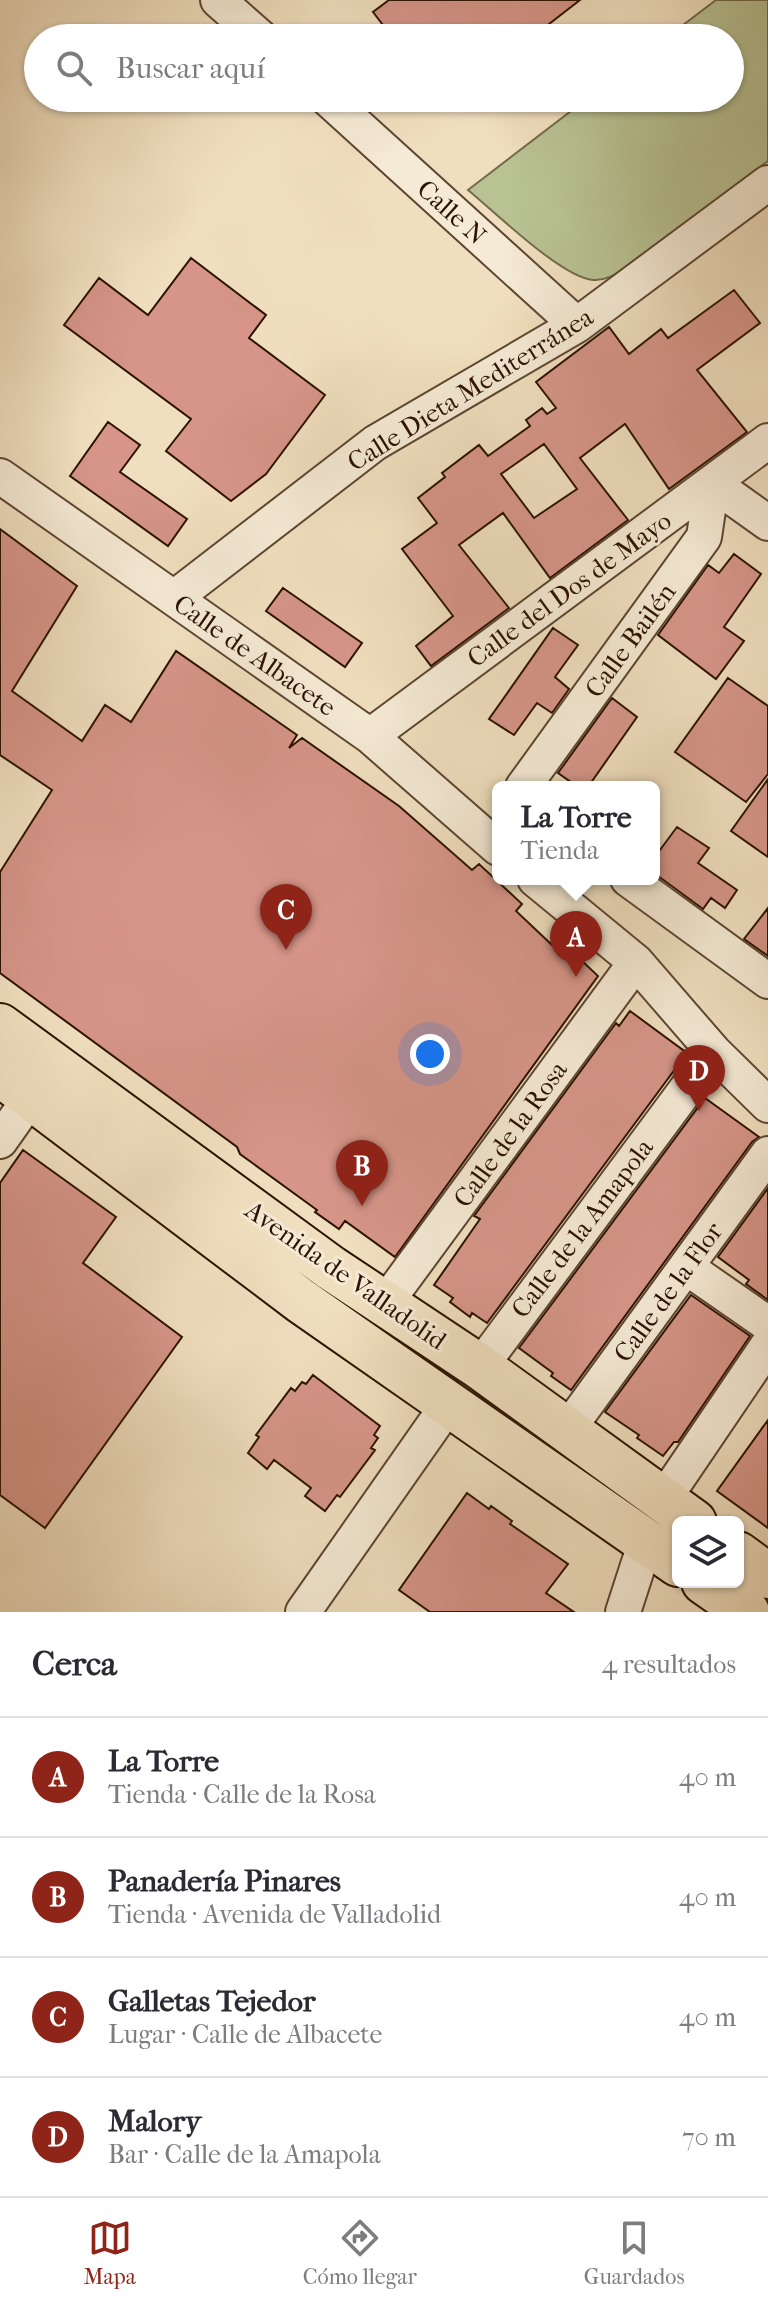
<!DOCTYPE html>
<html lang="es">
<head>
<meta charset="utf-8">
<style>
	:root { --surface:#fff; --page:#f7f7f7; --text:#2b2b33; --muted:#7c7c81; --line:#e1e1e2; --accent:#8f2418 }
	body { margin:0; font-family:"IM FELL French Canon",serif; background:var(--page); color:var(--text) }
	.controls { position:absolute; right:24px; bottom:24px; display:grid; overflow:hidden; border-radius:12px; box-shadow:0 2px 6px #0004 }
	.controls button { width:72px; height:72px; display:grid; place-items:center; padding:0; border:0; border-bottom:2px solid var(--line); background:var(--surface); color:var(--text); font:40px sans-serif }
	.you { position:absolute; left:430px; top:1054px; width:28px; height:28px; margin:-20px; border:6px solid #fff; border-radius:50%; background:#1a73e8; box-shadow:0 0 0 12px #1a73e833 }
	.badge { display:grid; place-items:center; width:52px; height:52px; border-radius:50%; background:var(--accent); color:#fff; font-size:26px; font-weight:700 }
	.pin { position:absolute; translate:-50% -66px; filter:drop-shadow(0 2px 4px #0008) }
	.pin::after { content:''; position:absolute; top:42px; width:28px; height:24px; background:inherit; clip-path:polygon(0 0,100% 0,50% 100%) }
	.popup { position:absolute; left:492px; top:781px; width:168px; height:104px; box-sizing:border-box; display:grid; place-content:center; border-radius:12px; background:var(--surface); filter:drop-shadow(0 2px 6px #0005); font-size:26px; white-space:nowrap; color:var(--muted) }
	.popup b { font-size:30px; color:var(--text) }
	.popup::after { content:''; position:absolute; left:50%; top:100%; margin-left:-16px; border:16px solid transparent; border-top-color:var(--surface) }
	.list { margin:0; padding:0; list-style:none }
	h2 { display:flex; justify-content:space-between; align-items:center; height:104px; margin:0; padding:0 32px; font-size:34px }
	h2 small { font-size:26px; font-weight:400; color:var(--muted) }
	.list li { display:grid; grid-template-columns:52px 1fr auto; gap:24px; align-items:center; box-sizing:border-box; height:120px; padding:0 32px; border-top:2px solid var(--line) }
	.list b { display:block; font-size:30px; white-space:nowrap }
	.list p { margin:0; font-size:26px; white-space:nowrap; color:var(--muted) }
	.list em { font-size:26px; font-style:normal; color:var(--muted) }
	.icon { flex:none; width:44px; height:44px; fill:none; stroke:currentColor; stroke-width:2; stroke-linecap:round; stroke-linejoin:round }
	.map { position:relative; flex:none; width:768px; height:1612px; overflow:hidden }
	.search { position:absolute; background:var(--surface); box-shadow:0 2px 6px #0004; left:24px; right:24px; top:24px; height:88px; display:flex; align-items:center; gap:20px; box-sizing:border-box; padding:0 28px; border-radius:44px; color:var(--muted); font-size:30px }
	.sheet { height:584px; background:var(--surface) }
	nav { display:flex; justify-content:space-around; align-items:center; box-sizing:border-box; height:112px; border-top:2px solid var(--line); background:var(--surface); font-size:22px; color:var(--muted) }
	nav a { display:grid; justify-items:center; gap:4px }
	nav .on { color:var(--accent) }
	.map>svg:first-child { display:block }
	.green { fill:#b8c293; stroke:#726a4a; stroke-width:2 }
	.building { fill:#d69588; stroke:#2c1202; stroke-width:2; fill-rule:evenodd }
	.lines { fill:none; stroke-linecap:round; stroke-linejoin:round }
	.minor-casing { stroke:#5d4531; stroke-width:38 }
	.major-casing { stroke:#2c1202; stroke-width:48 }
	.minor { stroke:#f5ead5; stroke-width:34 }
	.major { stroke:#f0dfbf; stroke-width:44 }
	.labels { text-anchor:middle; stroke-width:6; stroke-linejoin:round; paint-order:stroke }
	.street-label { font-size:26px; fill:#2c1202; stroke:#f5ead5 }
</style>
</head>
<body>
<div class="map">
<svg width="768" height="1612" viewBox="0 0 768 1612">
	<rect width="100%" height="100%" fill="#f0dfbf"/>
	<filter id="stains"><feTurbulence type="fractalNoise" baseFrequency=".0025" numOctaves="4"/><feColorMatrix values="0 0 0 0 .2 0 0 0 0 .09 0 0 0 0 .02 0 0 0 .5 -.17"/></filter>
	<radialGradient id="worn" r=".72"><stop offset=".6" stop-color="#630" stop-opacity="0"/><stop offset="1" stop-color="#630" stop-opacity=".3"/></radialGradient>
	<!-- green -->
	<path class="green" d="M716 0H768V161L627 267C616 274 606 281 593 280 561 277 495 212 468 190L588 98H730V38H666Z"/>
	<!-- building -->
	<path class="building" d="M389 0H580L531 38H393L373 12Z
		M191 258 266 315 249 338 325 395 266 474 231 501 166 451 191 419 64 325 99 278 148 315Z
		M734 290 760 323 697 370 747 432 669 489 625 424 580 458 628 520 550 578 503 513 459 545 509 608 431 666 416 646 453 616 402 549 437 523 418 498 445 477 442 473 479 445 488 456 530 426 526 420 542 408 547 414 556 408 536 382 609 327 629 354 661 329 668 338ZM544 444 577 489 534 518 501 474Z
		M108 422 140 445 120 472 187 519 168 546 70 476Z
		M0 529 77 586 12 691 82 741 105 705 131 722 176 651 297 735 289 748 302 738 399 806 472 870 479 864 522 904 516 911 552 945 558 938 598 976 395 1257 345 1221 339 1229 315 1212 317 1210 240 1154 237 1147 0 973V872L52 790 0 755Z
		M734 554 761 574 724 627 744 641 716 679 658 635 708 565 719 573Z
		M283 588 362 643 345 667 266 611Z
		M553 628 578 645 555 677 569 689 552 713 537 703 514 735 489 719Z
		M728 678 768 706V774L746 802 675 752Z
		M612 698 637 717 588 787H578L558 773Z
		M768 779V857L731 831Z
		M677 827 709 848 698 863 737 890 725 908 711 898 703 909 654 873V858Z
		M768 908V956L744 939Z
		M630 1011 687 1053 487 1323 472 1313 470 1317 450 1302 453 1298 434 1285 480 1219 474 1216 616 1023 619 1026Z
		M705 1098 759 1137 752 1142 571 1390 551 1376 553 1373 519 1348Z
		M23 1150 116 1217 83 1263 182 1337 45 1528 0 1495V1183Z
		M768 1188V1300L746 1284 749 1280 718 1257Z
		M691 1295 750 1336 678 1442H674L663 1456 637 1438 639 1435 605 1412Z
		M313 1375 380 1426 374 1435 378 1438 371 1448 375 1450 340 1497 337 1495 325 1511 305 1496 311 1488 274 1460 267 1469 248 1453 259 1437 256 1435 291 1388 295 1391 302 1382 306 1384Z
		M768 1420V1528L717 1491Z
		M467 1493 489 1509 491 1506 512 1521 510 1524 568 1564 546 1593 574 1612H430L399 1590Z"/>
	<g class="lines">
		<defs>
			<path id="minor" d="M218 0 261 38
				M327 98 577 325
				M0 476 370 736 498 848
				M174 598 375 443 577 325 768 183
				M370 736 768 441
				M523 787 704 537 712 483 768 523
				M535 879 636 962 714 1052 768 1105
				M628 879 768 981
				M0 1141 31 1097
				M686 1267 768 1324
				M384 1305 636 962
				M480 1367 714 1052
				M568 1429 768 1154
				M663 1500 768 1345
				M303 1612 450 1402
				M623 1612 646 1541"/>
			<path id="major" d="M0 1026 331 1268 480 1367 694 1522
				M0 1074 301 1301 678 1564
				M738 1554 768 1576
				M704 1582 747 1612"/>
		</defs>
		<!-- minor casing -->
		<use href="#minor" class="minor-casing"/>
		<!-- major casing -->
		<use href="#major" class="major-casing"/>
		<!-- minor -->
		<use href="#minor" class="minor"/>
		<!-- major -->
		<use href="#major" class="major"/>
	</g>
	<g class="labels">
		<!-- street labels -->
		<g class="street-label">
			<text transform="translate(452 212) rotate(42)" y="9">Calle N</text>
			<text transform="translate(470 389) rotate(-32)" y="9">Calle Dieta Mediterránea</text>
			<text transform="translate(569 589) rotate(-36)" y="9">Calle del Dos de Mayo</text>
			<text transform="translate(630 640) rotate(-54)" y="9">Calle Bailén</text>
			<text transform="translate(255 655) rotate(35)" y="9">Calle de Albacete</text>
			<text transform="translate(510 1134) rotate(-54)" y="9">Calle de la Rosa</text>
			<text transform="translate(582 1228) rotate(-53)" y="9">Calle de la Amapola</text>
			<text transform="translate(346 1275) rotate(35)" y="9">Avenida de Valladolid</text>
			<text transform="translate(668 1292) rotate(-54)" y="9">Calle de la Flor</text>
		</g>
	</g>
	<rect width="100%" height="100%" filter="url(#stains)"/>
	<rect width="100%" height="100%" fill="url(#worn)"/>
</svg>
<div class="controls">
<button><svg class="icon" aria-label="layers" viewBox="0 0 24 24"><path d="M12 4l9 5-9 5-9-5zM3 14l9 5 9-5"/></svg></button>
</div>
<div class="you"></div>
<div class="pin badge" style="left:576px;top:977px">A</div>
<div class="popup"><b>La Torre</b>Tienda</div>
<div class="pin badge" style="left:362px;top:1206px">B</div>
<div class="pin badge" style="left:286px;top:950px">C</div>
<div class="pin badge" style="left:699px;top:1111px">D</div>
<div class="search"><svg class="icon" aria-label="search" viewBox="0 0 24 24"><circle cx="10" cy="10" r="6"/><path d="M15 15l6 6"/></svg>Buscar aquí</div>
</div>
<section class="sheet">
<h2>Cerca<small>4 resultados</small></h2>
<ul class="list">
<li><span class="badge">A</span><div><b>La Torre</b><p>Tienda · Calle de la Rosa</p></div><em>40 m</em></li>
<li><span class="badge">B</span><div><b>Panadería Pinares</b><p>Tienda · Avenida de Valladolid</p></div><em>40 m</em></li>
<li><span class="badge">C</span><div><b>Galletas Tejedor</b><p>Lugar · Calle de Albacete</p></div><em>40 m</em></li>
<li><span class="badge">D</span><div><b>Malory</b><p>Bar · Calle de la Amapola</p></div><em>70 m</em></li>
</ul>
</section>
<nav>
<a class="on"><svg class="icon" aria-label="map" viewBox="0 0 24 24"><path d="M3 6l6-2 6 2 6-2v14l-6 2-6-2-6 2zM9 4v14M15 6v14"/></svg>Mapa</a>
<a><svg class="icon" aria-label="directions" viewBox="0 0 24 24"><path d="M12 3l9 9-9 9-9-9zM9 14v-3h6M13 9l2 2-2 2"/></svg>Cómo llegar</a>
<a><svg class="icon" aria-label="saved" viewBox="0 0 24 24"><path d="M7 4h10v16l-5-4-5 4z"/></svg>Guardados</a>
</nav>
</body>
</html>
